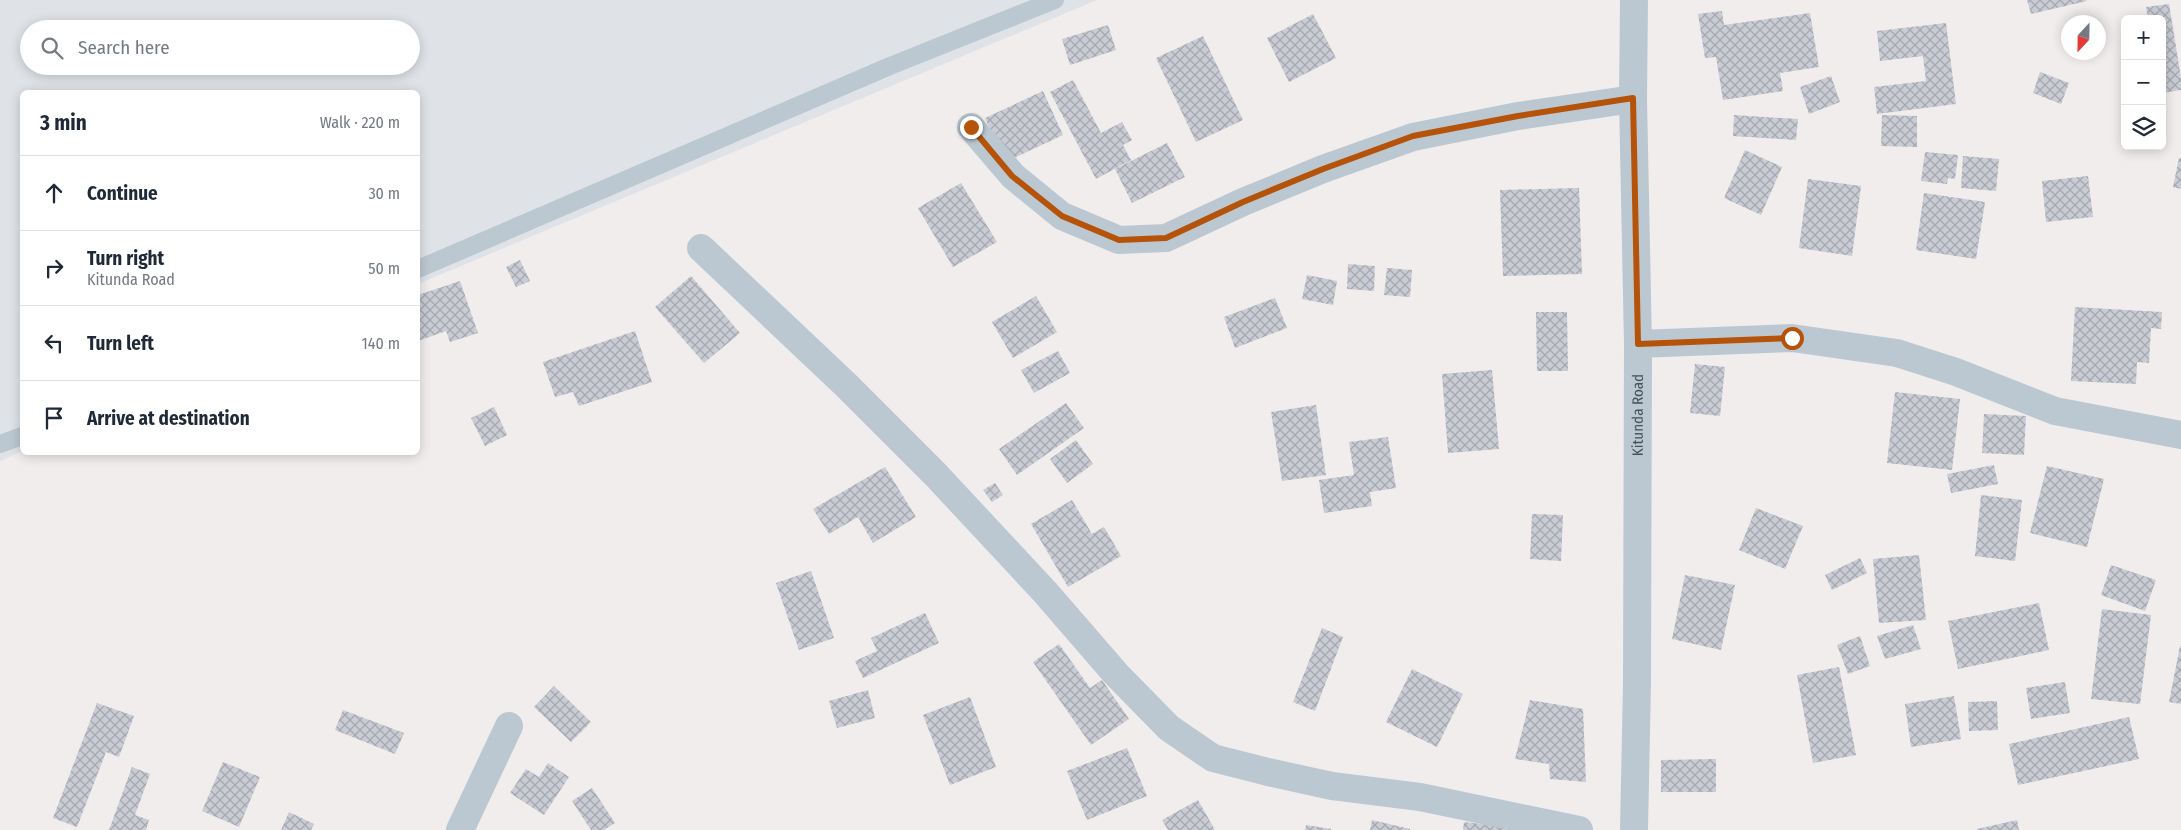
<!DOCTYPE html>
<html lang="en">
<head>
<meta charset="utf-8">
<style>
	:root { --surface:#fff; --page:#f6f6f7; --text:#1f2937; --muted:#747a83; --line:#e0e1e3 }
	body { margin:0; font-family:"Fira Sans Condensed",sans-serif; background:var(--page); color:var(--text) }
	.controls { position:absolute; right:15px; top:15px; display:grid; overflow:hidden; border-radius:8px; box-shadow:0 2px 12px #0003 }
	.controls button { width:45px; height:45px; display:grid; place-items:center; padding:0; border:0; border-bottom:1px solid var(--line); background:var(--surface); color:var(--text); font:25px sans-serif }
	.compass { position:absolute; left:2061px; top:15px; width:45px; height:45px; border-radius:50%; background:var(--surface); box-shadow:0 2px 12px #0003; rotate:202deg }
	.stop { position:absolute; width:15px; height:15px; margin:-11px; border:4px solid #b45309; border-radius:50%; background:#fff }
	.stop.end { background:#b45309; border-color:#fff; box-shadow:0 1px 5px #0008 }
	.list { margin:0; padding:0; list-style:none }
	h2 { display:flex; justify-content:space-between; align-items:center; height:65px; margin:0; padding:0 20px; font-size:21px }
	h2 small { font-size:16px; font-weight:400; color:var(--muted) }
	.list li { display:grid; grid-template-columns:32px 1fr auto; gap:15px; align-items:center; box-sizing:border-box; height:75px; padding:0 20px; border-top:1px solid var(--line) }
	.list b { display:block; font-size:19px; white-space:nowrap }
	.list p { margin:0; font-size:16px; white-space:nowrap; color:var(--muted) }
	.list em { font-size:16px; font-style:normal; color:var(--muted) }
	.icon { flex:none; width:28px; height:28px; fill:none; stroke:currentColor; stroke-width:2; stroke-linecap:round; stroke-linejoin:round }
	.map { position:relative; flex:none; width:2181px; height:830px; overflow:hidden }
	.search { position:absolute; background:var(--surface); box-shadow:0 2px 12px #0003; left:20px; top:20px; width:400px; height:55px; display:flex; align-items:center; gap:12px; box-sizing:border-box; padding:0 18px; border-radius:28px; color:var(--muted); font-size:19px }
	.panel { position:absolute; background:var(--surface); box-shadow:0 2px 12px #0003; left:20px; top:90px; width:400px; height:365px; border-radius:8px }
	.map>svg:first-child { display:block }
	.airport { fill:#dfe2e6; fill-rule:evenodd }
	.building { fill:url(#building-cross-hatch) }
	.lines { fill:none; stroke-linecap:round; stroke-linejoin:round }
	.service { stroke:#bcc8d1; stroke-width:18 }
	.minor { stroke:#bcc8d1; stroke-width:28 }
	.tertiary { stroke:#bcc8d1; stroke-width:28 }
	.route { stroke:#b45309; stroke-width:6 }
	.labels { text-anchor:middle; stroke-width:4; stroke-linejoin:round; paint-order:stroke }
	.street-label { font-size:15px; fill:#44515d; stroke:#fff }
</style>
</head>
<body>
<div class="map">
<svg width="2181" height="830" viewBox="0 0 2181 830">
	<defs>
		<pattern id="building-cross-hatch" width="8" height="8" patternUnits="userSpaceOnUse" patternTransform="scale(1.25)"><rect width="8" height="8" fill="#c9ccd4"/><path d="M0 0l8 8M0 8l8-8" fill="none" stroke="#a5a8af"/></pattern>
	</defs>
	<rect width="100%" height="100%" fill="#f1eded"/>
	<!-- airport -->
	<path class="airport" d="M0 0H1097L418 284V92H22V451L0 461ZM29 29H411V66H29Z"/>
	<!-- building -->
	<path class="building" d="M2027 0H2086L2087 1 2031 14Z
		M2169 4 2181 78V90L2162 93V19H2148L2146 7Z
		M1722 11 1724 25 1810 13 1819 67 1780 73 1783 91 1723 100 1716 57 1705 58 1698 14Z
		M1313 14 1336 58 1289 82 1267 38Z
		M1946 23 1956 104 1877 114 1874 87 1926 81 1923 56 1880 61 1877 31Z
		M1108 25 1116 50 1070 65 1062 39Z
		M1203 36 1243 120 1196 142 1156 58Z
		M2040 72 2069 83 2061 104 2033 93Z
		M1831 76 1840 102 1809 114 1800 87Z
		M1073 80 1101 133 1122 122 1132 140 1123 145 1131 160 1096 179 1050 92Z
		M1043 91 1063 135 1005 162 985 118Z
		M1734 115 1798 119 1796 140 1733 136Z
		M1882 115 1917 116V147L1881 146Z
		M1167 143 1185 177 1132 203 1115 169Z
		M1745 150 1782 167 1761 215 1724 198Z
		M1925 152 1958 155 1955 179 1948 178 1947 184 1921 181Z
		M1963 156 1999 159 1996 191 1961 188Z
		M2179 158 2181 159V189L2173 187Z
		M2088 176 2093 217 2046 222 2042 181Z
		M1808 179 1861 186 1852 256 1799 248Z
		M961 183 997 242 953 267 918 208Z
		M1579 188 1582 274 1503 276 1500 190Z
		M1924 193 1985 202 1976 259 1916 250Z
		M520 260 530 281 516 287 506 267Z
		M1348 264 1375 266 1374 291 1347 289Z
		M1387 268 1412 270 1410 297 1384 295Z
		M1307 275 1337 281 1333 305 1302 299Z
		M691 276 740 333 704 363 655 307Z
		M460 281 478 333 450 342 446 331 418 341V295Z
		M1036 296 1057 332 1013 358 992 322Z
		M1275 298 1287 328 1235 348 1224 317Z
		M2075 307 2162 312 2161 329 2151 328 2149 363 2137 362 2136 384 2071 381Z
		M1536 312H1567L1568 371H1537Z
		M635 331 652 382 579 406 573 392 555 397 543 362Z
		M1058 351 1070 373 1034 393 1021 370Z
		M1695 364 1725 367 1720 416 1690 413Z
		M1492 370 1499 449 1448 453 1442 374Z
		M1895 392 1960 399 1952 470 1887 463Z
		M1066 403 1084 428 1017 475 999 449Z
		M1316 405 1326 475 1282 481 1271 412Z
		M494 407 507 435 485 446 471 418Z
		M1984 414 2026 416 2024 455 1982 453Z
		M1388 437 1396 488 1370 492 1372 506 1324 513 1319 480 1354 475 1349 442Z
		M1076 440 1093 464 1067 483 1050 459Z
		M1994 465 1998 484 1951 493 1947 474Z
		M2047 466 2104 479 2087 547 2030 533Z
		M885 467 916 517 873 543 858 517 829 534 813 509Z
		M995 483 1003 495 992 502 983 490Z
		M1981 495 2022 500 2015 561 1975 556Z
		M1072 500 1092 534 1104 527 1121 556 1068 587 1031 524Z
		M1756 508 1803 526 1785 569 1739 550Z
		M1532 514 1563 515 1561 561 1530 559Z
		M1919 555 1926 620 1879 623 1873 559Z
		M1860 558 1867 573 1832 590 1825 575Z
		M2111 565 2156 580 2145 611 2101 595Z
		M811 571 834 638 799 650 776 583Z
		M1685 575 1735 585 1721 650 1672 639Z
		M2039 603 2049 650 1958 669 1948 621Z
		M2102 609 2151 615 2140 704 2091 699Z
		M925 613 939 643 863 678 855 661 877 651 871 638Z
		M1913 625 1921 649 1885 659 1877 636Z
		M1322 628 1343 637 1315 711 1293 702Z
		M1860 636 1870 666 1848 674 1837 645Z
		M1059 644 1090 688 1102 680 1129 719 1091 745 1033 662Z
		M2180 646H2181V704L2169 702Z
		M1839 667 1856 755 1813 763 1797 675Z
		M1412 669 1463 694 1437 747 1386 722Z
		M2065 682 2070 713 2031 719 2026 688Z
		M554 686 591 722 571 742 534 707Z
		M868 690 875 718 837 728 829 701Z
		M1954 696 1961 739 1911 747 1905 704Z
		M970 697 996 767 950 785 923 715Z
		M1530 700 1583 709 1586 782 1550 779 1549 764 1515 759Z
		M1997 701 1998 730 1969 731 1968 702Z
		M97 703 134 716 119 757 106 752 77 827 53 818Z
		M343 710 404 733 395 754 335 730Z
		M2129 717 2139 759 2018 785 2009 744Z
		M1127 748 1147 796 1087 820 1067 771Z
		M1716 759V792H1661V760Z
		M223 762 260 777 239 827 202 811Z
		M548 763 569 777 544 815 510 793 526 769 539 777Z
		M132 767 150 774 135 815 149 820 146 830H109Z
		M592 788 615 823 604 830H591L572 801Z
		M1198 800 1215 830H1168L1162 820Z
		M289 812 314 824 311 830H281Z
		M1372 820 1410 829V830H1370Z
		M2017 820 2019 830H1977V829Z
		M1464 822 1526 829V830H1463Z
		M1306 825 1331 829V830H1305Z"/>
	<g class="lines">
		<!-- service -->
		<path class="service" d="M418 269 890 66 1055 0
			M0 444 22 436"/>
		<!-- minor -->
		<path class="minor" d="M971 127 1013 176 1062 216 1119 240 1166 238 1243 202 1323 169 1413 137 1518 116 1633 99
			M701 248 846 385 936 475 1045 592 1116 674 1169 728 1213 758 1268 772 1332 786 1420 797 1579 830
			M1638 344 1792 338 1897 353 1956 372 2055 411 2181 435
			M460 830 509 726"/>
		<!-- tertiary -->
		<path class="tertiary" id="s1" d="M1634 830 1637 684 1638 344 1633 99 1634 0"/>
	</g>
	<g class="lines">
		<!-- route -->
		<path class="route" d="M971 127 1012 176 1062 216 1119 240 1166 238 1243 202 1323 169 1413 136 1518 116 1633 98 1638 344 1792 338"/>
	</g>
	<g class="labels">
		<!-- street labels -->
		<g class="street-label">
			<text dy="5" stroke="none"><textPath href="#s1" startOffset="415">Kitunda Road</textPath></text>
		</g>
	</g>
</svg>
<div class="controls">
<button>+</button>
<button>−</button>
<button><svg class="icon" aria-label="layers" viewBox="0 0 24 24"><path d="M12 4l9 5-9 5-9-5zM3 14l9 5 9-5"/></svg></button>
</div>
<svg class="compass" viewBox="-18 -18 36 36"><path d="M0-13l5 13h-10z" fill="#e53935"/><path d="M0 13l5-13h-10z" fill="#747a83"/></svg>
<div class="stop" style="left:1792px;top:338px"></div>
<div class="stop end" style="left:971px;top:127px"></div>
<div class="search"><svg class="icon" aria-label="search" viewBox="0 0 24 24"><circle cx="10" cy="10" r="6"/><path d="M15 15l6 6"/></svg>Search here</div>
<section class="panel">
<h2>3 min<small>Walk · 220 m</small></h2>
<ul class="list">
<li><svg class="icon" aria-label="ahead" viewBox="0 0 24 24"><path d="M12 20V5M6 11l6-6 6 6"/></svg><div><b>Continue</b></div><em>30 m</em></li>
<li><svg class="icon" aria-label="right" viewBox="0 0 24 24"><path d="M7 20v-9h11M14 6l5 5-5 5"/></svg><div><b>Turn right</b><p>Kitunda Road</p></div><em>50 m</em></li>
<li><svg class="icon" aria-label="left" viewBox="0 0 24 24"><path d="M17 20v-9H6M10 6l-5 5 5 5"/></svg><div><b>Turn left</b></div><em>140 m</em></li>
<li><svg class="icon" aria-label="arrive" viewBox="0 0 24 24"><path d="M6 21V4h12l-3 4 3 4H6"/></svg><div><b>Arrive at destination</b></div></li>
</ul>
</section>
</div>
</body>
</html>
